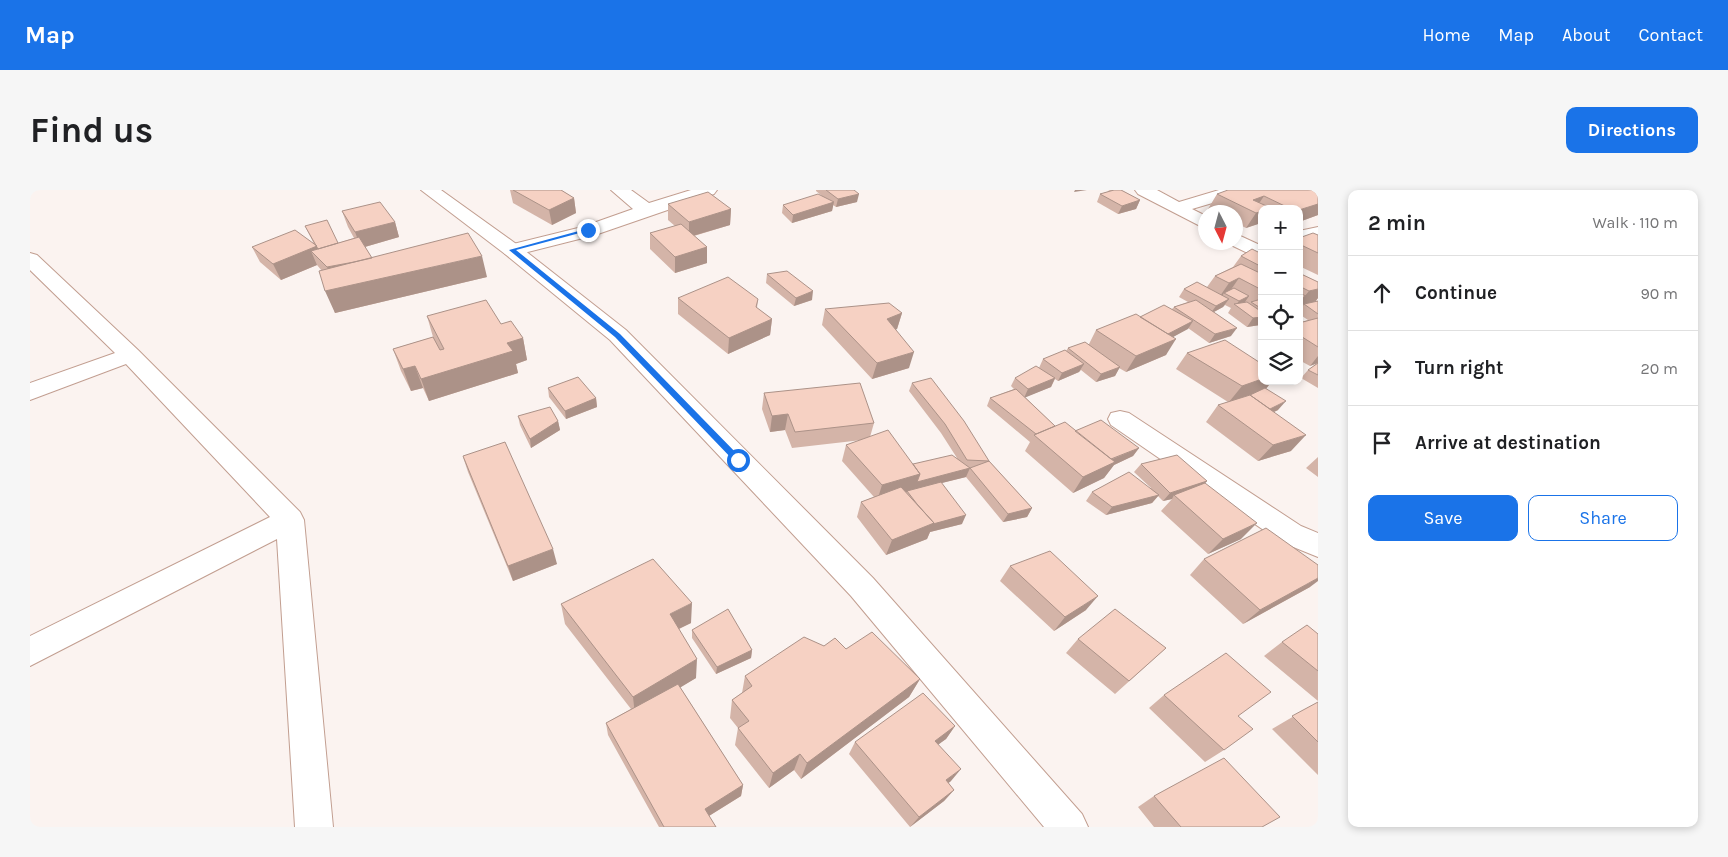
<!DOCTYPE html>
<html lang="en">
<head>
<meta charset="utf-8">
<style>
	:root { --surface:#fff; --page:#f6f6f6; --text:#202124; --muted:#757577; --line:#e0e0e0; --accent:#1a73e8 }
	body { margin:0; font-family:Karla,sans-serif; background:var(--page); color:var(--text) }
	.controls { position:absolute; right:15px; top:15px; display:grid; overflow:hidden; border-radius:10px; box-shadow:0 2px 8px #0003 }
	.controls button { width:45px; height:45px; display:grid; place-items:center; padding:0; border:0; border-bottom:1px solid var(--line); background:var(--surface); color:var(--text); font:25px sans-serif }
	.compass { position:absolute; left:1168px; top:15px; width:45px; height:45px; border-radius:50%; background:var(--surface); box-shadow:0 2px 8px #0003; rotate:174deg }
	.stop { position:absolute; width:15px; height:15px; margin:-11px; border:4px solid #1a73e8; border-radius:50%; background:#fff }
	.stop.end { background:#1a73e8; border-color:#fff; box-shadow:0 1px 5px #0008 }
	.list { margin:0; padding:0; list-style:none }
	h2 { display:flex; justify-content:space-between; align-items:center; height:65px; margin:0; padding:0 20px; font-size:21px }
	h2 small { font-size:16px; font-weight:400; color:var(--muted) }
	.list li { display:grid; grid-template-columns:32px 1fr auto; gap:15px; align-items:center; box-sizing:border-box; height:75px; padding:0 20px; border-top:1px solid var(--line) }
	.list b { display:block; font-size:19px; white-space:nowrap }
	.list em { font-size:16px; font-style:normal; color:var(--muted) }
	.actions { display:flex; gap:10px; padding:15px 20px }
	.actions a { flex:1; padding:11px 0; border:1px solid var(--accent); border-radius:10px; text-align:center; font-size:18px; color:var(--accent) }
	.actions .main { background:var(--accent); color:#fff }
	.icon { flex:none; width:28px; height:28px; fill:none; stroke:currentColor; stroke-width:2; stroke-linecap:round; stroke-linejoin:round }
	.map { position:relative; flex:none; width:1288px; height:637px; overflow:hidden; border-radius:10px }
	header { display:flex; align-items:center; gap:30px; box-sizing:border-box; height:70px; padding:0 25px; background:var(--accent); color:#fff }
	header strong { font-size:24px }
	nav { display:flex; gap:28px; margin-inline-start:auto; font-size:18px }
	.intro { display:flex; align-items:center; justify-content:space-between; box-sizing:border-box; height:120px; padding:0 30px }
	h1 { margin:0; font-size:35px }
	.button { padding:12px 22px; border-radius:10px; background:var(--accent); color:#fff; font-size:18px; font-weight:700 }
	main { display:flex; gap:30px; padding:0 30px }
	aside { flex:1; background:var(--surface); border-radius:10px; box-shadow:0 2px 8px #0003 }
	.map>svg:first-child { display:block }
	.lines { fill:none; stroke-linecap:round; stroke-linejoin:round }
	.street-casing { stroke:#c29e90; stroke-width:2 }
	.secondary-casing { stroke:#c29e90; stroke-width:2 }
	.street { fill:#fff; fill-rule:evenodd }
	.secondary { fill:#fff; fill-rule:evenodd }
	.wall { fill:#d4b4a8 }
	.shaded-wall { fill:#ac9288 }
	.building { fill:#f6d1c3; stroke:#ac9288 }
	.route { fill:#1a73e8 }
</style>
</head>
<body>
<header>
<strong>Map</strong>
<nav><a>Home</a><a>Map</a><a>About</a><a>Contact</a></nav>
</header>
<div class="intro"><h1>Find us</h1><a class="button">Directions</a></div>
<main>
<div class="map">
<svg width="1288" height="637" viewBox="0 0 1288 637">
	<rect width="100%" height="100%" fill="#fbf3f0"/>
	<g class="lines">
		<defs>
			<path id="street" d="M581 0H601L619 13 661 0H687L684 4 565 45 482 66 475 64 472 60 475 56 552 37 603 19Z
				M1105 0H1127L1149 12 1189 0H1216L1213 4 1162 19 1176 26V39L1108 4Z
				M1288 37V49L1269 53V41Z
				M1206 44 1232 56V70L1199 54 1198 52H1206Z
				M0 63 7 65 108 160 270 322 274 330 303 637H265L247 349 0 476V446L240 327 96 174 0 210V193L85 163 0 80Z
				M1090 221 1099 223 1271 336 1288 343V367L1251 352 1081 235 1078 229 1081 223Z"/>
			<path id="secondary" d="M391 0H411L489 56 596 140 843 388 1052 624 1058 637H1014L821 406 580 150 475 64Z"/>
		</defs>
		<!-- street casing -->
		<use href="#street" class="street-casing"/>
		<!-- secondary casing -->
		<use href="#secondary" class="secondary-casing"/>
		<!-- street -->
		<use href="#street" class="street"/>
		<!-- secondary -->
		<use href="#secondary" class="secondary"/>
	</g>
	<!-- wall -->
	<path class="wall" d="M480 0H531L544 8 546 23 522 35 483 13Z
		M786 0H824L827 12 806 17 803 15 802 21 762 33 752 23 753 15 792 6 786 1Z
		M1078 0H1091L1110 10 1106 19 1088 24 1067 12 1070 4 1080 1Z
		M1288 0V25L1269 32V19H1232L1231 33 1216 38 1206 33V22H1185L1178 19 1187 4Z
		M638 14 701 19 700 35 664 46 677 57V73L645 83 620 59V43L645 36 638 30Z
		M312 21 365 32 369 47 335 57 342 68 457 87 305 123 292 81 287 75 251 90 230 72 222 57 284 54 275 36 308 53 324 48 318 37Z
		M1288 45V85L1269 76V48Z
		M1232 64V133L1230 135 1217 137 1198 123 1201 118 1195 115 1193 117 1184 122 1201 146 1179 153 1158 138 1143 147 1136 165 1096 182 1089 178 1085 186 1066 192 1051 180 1049 182 1028 191 1025 189 1021 197 995 207 1025 236 1109 258 1103 266 1084 275 1074 288 1043 303 995 261 1000 252 957 216 960 208 984 199 981 196 985 188 1009 178 1013 169 1036 161 1038 158 1059 154 1066 140 1110 127 1142 119 1144 117 1158 112 1149 107 1154 99 1177 97 1185 86 1203 77 1211 66Z
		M1269 83 1288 92V108L1286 111H1288V198L1271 188 1278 180 1287 173 1280 176 1269 170V133L1278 130 1269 124V120L1273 116H1269Z
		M737 84 782 110 764 116 736 93Z
		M648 108 728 109 727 118 742 129 740 145 698 164 648 124Z
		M795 119 872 123 867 139H866L879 178 842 189 792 135Z
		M397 126 471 134 493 148 497 170 486 174 488 183 399 211 393 198 381 201 371 181 363 159 403 147Z
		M1157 163 1232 191H1242L1236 199 1248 220 1244 222 1261 261 1228 271 1176 232 1188 215 1198 212 1146 179Z
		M882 193 959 271 1002 318 997 327 973 332 936 287 911 293 932 334 900 342 897 349 856 365 827 327 831 312 844 307 812 271 816 255 832 250 762 258 755 240 740 242 732 219 734 203 844 233 840 247 883 274 927 268 911 243 879 201Z
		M518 198 566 208 567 217 536 229 519 207Z
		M488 226 528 231 530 240 501 258 490 235Z
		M433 267 527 374 483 391 438 282Z
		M1288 267V287L1276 278Z
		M1111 274 1177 291 1175 293 1211 349 1178 364 1131 321 1142 309 1133 311 1128 306 1122 313 1076 325 1056 311 1062 302 1121 298 1104 282Z
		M1174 369 1280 397 1213 434 1160 385Z
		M980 376 1056 420 1024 441 970 391Z
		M531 414 661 433 649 439 666 488 650 497 713 595 711 606 679 626 686 637H629L578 545 576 533 601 519 535 434Z
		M662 440 722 460 721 468 686 484 662 448Z
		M1288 444V511L1234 466 1252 452Z
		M1048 449 1136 458 1085 504 1036 463Z
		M794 456 816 459 890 489 879 507 771 589 764 580 739 598 705 555 708 538 700 528 702 510 712 503 715 486Z
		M1134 505 1208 526 1194 560 1175 572 1119 518Z
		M1288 512V585L1242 539Z
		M925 536 916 549 908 554 921 591 918 593 924 600 914 611 880 637 819 564 825 552Z
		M1124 606 1232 637H1124L1108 617Z"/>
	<!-- shaded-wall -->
	<path class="shaded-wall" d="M1045 0H1057L1044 2Z
		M829 4 827 12 806 17 808 9Z
		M1234 6 1224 21 1223 10Z
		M544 8 546 23 522 35 519 20Z
		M1110 10 1106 19 1088 24 1092 16Z
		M804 12 802 21 762 33 763 25Z
		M1288 14V25L1269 32V20Z
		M701 19 700 35 659 47V32Z
		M1232 21V32L1231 33 1216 38 1226 23Z
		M365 32 369 47 331 58 325 42Z
		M287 56 290 64 281 61 287 75 251 90 243 74Z
		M677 57V73L645 83V67Z
		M452 66 457 87 305 123 295 101Z
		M343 69 303 93 297 77Z
		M1209 88 1198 104 1194 103 1191 108 1188 109 1199 93Z
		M1288 99V108L1284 113 1274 114 1273 116H1269V109L1274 107 1279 101Z
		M783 101 782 110 764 116 766 108Z
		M1219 106 1213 115H1206L1209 111Z
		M1199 109 1193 117 1180 124 1186 116Z
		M872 123 867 139 853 145 857 129Z
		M1232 127V133L1230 135 1217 137 1223 128Z
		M742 129 740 145 698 164 699 148Z
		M1163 131 1158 139 1130 154 1136 145Z
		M1207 138 1201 146 1179 153 1185 144Z
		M493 148 497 170 486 174 488 183 399 211 391 189 477 153Z
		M1146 149 1136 165 1096 182 1106 166Z
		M884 162 879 178 842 189 847 173Z
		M1288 166V173L1280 176Z
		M1054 174 1049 182 1028 191 1032 183Z
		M385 176 393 198 381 201 373 179Z
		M1090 177 1085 186 1066 192 1071 184Z
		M1025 188 1021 197 994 208 998 199Z
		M1232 189V191H1242L1235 200 1199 212 1212 196Z
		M566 208 567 217 536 229 535 221Z
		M1256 211 1248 220 1226 230 1234 222Z
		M758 224 755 240 740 242 742 226Z
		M528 231 530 240 501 258 500 249Z
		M1276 245 1261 261 1228 271 1243 255Z
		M1109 258 1103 266 1084 275 1074 288 1043 303 1053 287 1078 271Z
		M940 278 936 287 884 300 887 292Z
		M890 284 884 300 877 301V302L847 311 852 295Z
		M1177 291 1170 299 1144 305 1142 309 1133 311 1140 303Z
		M1129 305 1122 313 1076 325 1082 317Z
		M1002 318 997 327 973 332 978 324Z
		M936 325 932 334 900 342 897 349 856 365 862 350 904 333Z
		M1227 333 1211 349 1178 364 1193 349Z
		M523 359 527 374 483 391 478 376Z
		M1288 388V391L1280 397 1213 434 1230 420Z
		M1068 406 1056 420 1024 441 1035 427Z
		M662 413 661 433 640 443V424Z
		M722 460 721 468 686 484 687 477Z
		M667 469 666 488 605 525 603 507Z
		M890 489 879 507 771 589 777 573Z
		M925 536 916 549 897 563 905 551Z
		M770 564 764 580 739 598 743 583Z
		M931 579 921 591 907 602 916 590Z
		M713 595 711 606 674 629 675 619Z
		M924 600 914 611 880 637 889 627Z"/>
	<!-- building -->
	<path class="building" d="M483 0H531L544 8 519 20Z
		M796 0H824L829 4 808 9Z
		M1084 0H1091L1110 10 1092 16 1070 4Z
		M1198 0H1288V14L1269 20V19H1261L1234 6 1223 10 1241 18 1232 19V21L1226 23 1187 4Z
		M678 2 701 19 659 32 638 14Z
		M788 4 804 12 763 25 753 15Z
		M350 12 365 32 325 42 312 21Z
		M297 30 308 53 288 59 275 36Z
		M651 34 677 57 645 67 620 43Z
		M265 40 287 56 243 74 222 57Z
		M438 43 452 66 295 101 289 81Z
		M1283 43 1288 45V63L1269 54V48Z
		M329 47 342 68 324 72 297 77 281 61Z
		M1222 59 1232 64V77L1211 66Z
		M1211 74 1232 84V100L1209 88 1199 93 1185 86Z
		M757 81 783 101 766 108 737 84Z
		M1269 83 1288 92V99L1279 101 1269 96Z
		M698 87 728 109 726 117 742 129 699 148 648 108Z
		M1167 92 1199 109 1186 116 1154 99Z
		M1204 98 1219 106 1209 111 1194 103Z
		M1269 103 1276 106 1269 109Z
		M1231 109 1232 110V119L1221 112Z
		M456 110 471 134 481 131 493 148 477 153 483 161 391 189 385 176 373 179 363 159 403 147 410 160 414 159 397 126Z
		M1166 110 1207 138 1185 144 1144 117Z
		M1288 111V124L1274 114Z
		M1217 112 1232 122V127L1223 128 1204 114Z
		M859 113 872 123 857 129 884 162 847 173 795 119Z
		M1134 115 1163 131 1138 144 1110 127Z
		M1106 124 1146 149 1106 166 1066 140Z
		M1288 128V157L1269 145V133Z
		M1195 150 1232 174V189L1212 196 1157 163Z
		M1055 152 1090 177 1071 184 1038 158Z
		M1035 160 1054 174 1032 183 1013 169Z
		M1288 173V185L1278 180Z
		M1006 176 1025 188 998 199 985 188Z
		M548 187 566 208 535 221 518 198Z
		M901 188 934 231 959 271 937 270 915 234 882 193Z
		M830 193 844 233 765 242 758 224 742 226 734 203Z
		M1235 198 1256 211 1240 219 1220 205Z
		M986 199 1025 236 1006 244 960 208Z
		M1220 205 1276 245 1243 255 1188 215Z
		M520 217 528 231 500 249 488 226Z
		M1071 230 1109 258 1081 269 1045 241Z
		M1035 232 1085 272 1053 287 1004 245Z
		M858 240 890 284 852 295 816 255Z
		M475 252 523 359 478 376 433 266Z
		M922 265 940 278 887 292 890 284 883 274Z
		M1147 265 1177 291 1140 303 1111 274Z
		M959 271 1002 318 978 324 940 278Z
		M1099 282 1129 305 1082 317 1062 302Z
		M911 292 936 325 903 334 904 333 887 314 877 301Z
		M1175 293 1227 333 1193 349 1144 305Z
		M871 297 904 333 862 350 831 312Z
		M1236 338 1288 375V388L1230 420 1174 369Z
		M1020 361 1068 406 1035 427 980 376Z
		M623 369 662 413 640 424 667 469 603 507 531 414Z
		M698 419 722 460 687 477 662 440Z
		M1085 419 1136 458 1099 491 1048 449Z
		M1277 435 1288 444V481L1252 452Z
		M842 442 890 489 777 573 770 564 743 583 708 538 719 531 702 510 722 496 715 486 774 447 794 456 805 448 816 459Z
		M1196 463 1241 502 1208 526 1223 539 1194 560 1134 505Z
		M648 494 713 595 675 619 686 637H634L576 533Z
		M893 503 925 536 905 551 931 579 916 590 924 600 889 627 825 552Z
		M1288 512V552L1262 526Z
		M1194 568 1250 627 1232 637H1151L1124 606Z"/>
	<!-- route -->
	<path class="route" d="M556 39 561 40 486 60 590 144 711 268V272H705L585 147 479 60Z"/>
</svg>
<div class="controls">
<button>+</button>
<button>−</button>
<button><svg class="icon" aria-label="locate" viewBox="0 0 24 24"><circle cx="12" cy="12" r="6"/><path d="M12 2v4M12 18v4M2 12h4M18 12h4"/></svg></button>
<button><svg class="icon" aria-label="layers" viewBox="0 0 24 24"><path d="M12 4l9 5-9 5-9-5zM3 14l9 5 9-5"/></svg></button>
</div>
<svg class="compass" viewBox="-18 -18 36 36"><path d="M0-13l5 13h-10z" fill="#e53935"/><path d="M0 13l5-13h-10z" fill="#757577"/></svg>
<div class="stop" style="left:708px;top:270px"></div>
<div class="stop end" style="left:558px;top:40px"></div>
</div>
<aside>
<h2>2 min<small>Walk · 110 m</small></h2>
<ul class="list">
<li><svg class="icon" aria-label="ahead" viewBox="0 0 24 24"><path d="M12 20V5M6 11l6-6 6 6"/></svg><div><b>Continue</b></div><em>90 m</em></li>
<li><svg class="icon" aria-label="right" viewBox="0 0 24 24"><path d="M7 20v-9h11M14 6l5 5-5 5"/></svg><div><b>Turn right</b></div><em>20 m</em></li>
<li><svg class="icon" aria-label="arrive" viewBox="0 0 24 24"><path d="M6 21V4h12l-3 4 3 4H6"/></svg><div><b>Arrive at destination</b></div></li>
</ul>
<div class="actions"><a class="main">Save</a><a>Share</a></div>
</aside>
</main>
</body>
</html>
